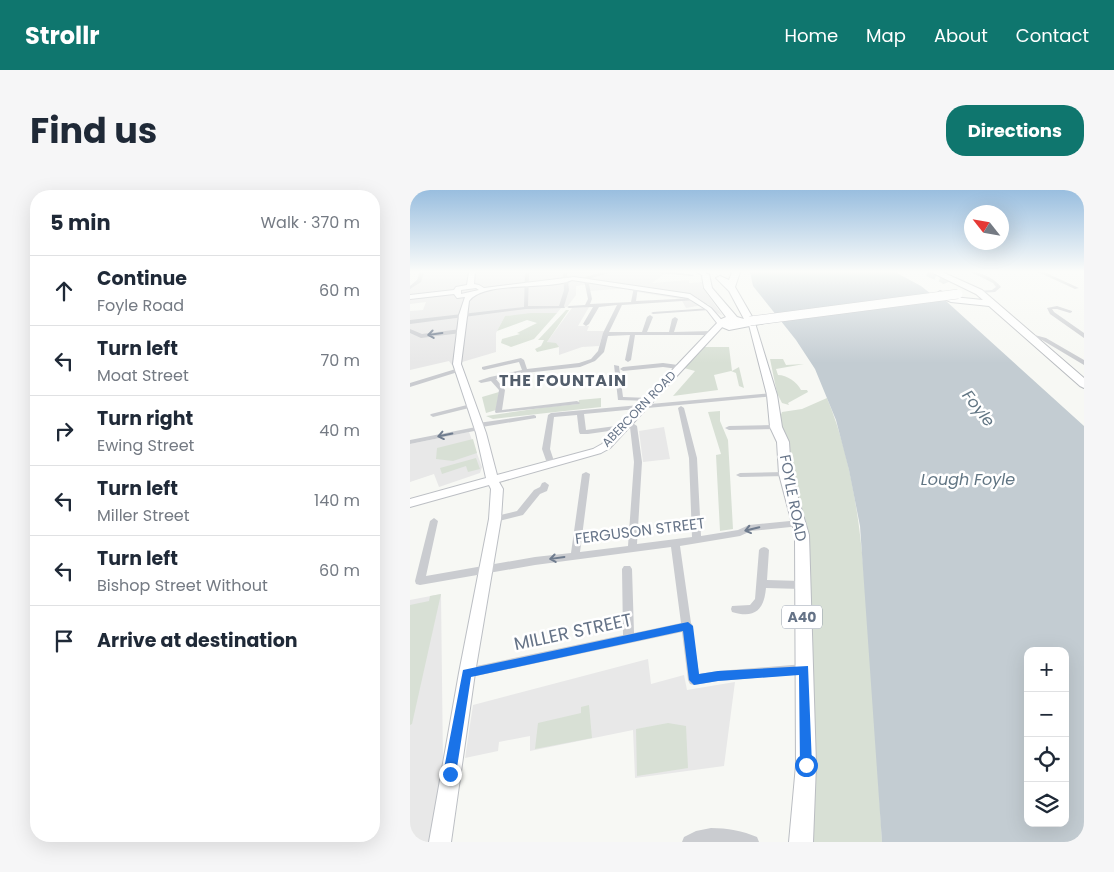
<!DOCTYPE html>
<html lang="en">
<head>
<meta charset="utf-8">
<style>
	:root { --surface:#fff; --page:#f6f6f7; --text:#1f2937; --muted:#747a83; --line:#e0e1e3; --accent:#0f766e }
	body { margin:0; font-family:Poppins,sans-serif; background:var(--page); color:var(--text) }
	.controls { position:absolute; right:15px; bottom:15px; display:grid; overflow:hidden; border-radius:10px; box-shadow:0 5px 20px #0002 }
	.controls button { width:45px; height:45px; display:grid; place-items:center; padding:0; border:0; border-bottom:1px solid var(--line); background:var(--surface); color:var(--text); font:25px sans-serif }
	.compass { position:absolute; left:554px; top:15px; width:45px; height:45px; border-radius:50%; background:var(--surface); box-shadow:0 5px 20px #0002; rotate:301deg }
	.stop { position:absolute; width:15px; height:15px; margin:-11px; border:4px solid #1a73e8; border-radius:50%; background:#fff }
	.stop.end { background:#1a73e8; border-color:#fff; box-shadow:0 1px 5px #0008 }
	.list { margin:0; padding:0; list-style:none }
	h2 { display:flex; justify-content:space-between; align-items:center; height:65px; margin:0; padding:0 20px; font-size:21px }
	h2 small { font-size:16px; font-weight:400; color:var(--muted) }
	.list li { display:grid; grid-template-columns:32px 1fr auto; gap:15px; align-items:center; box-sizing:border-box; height:70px; padding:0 20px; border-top:1px solid var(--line) }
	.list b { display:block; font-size:19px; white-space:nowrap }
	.list p { margin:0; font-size:16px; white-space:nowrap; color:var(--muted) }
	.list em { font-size:16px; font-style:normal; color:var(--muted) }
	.icon { flex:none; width:28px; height:28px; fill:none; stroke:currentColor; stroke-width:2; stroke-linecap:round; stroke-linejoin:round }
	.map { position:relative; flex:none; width:674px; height:652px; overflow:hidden; border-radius:20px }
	header { display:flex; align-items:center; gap:30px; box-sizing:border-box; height:70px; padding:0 25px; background:var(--accent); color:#fff }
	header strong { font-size:24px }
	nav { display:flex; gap:28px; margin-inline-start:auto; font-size:18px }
	.intro { display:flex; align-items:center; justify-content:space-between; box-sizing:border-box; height:120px; padding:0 30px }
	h1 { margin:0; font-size:35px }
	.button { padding:12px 22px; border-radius:20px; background:var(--accent); color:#fff; font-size:18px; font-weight:700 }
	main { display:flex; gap:30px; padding:0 30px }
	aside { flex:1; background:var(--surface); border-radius:20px; box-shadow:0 5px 20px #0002 }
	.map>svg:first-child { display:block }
	.built { fill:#e8e8e8 }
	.green { fill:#d8e0d5 }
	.water { fill:#c3ccd2; fill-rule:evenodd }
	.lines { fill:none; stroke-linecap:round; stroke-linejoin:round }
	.highway-tunnel { stroke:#d2d7d9; stroke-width:9; stroke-dasharray:9 4.5; stroke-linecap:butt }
	.secondary-casing { stroke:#bcbfc4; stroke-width:2 }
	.primary-casing { stroke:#babdc2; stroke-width:2 }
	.highway-casing { stroke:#b9bcc0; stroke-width:2 }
	.street { fill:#caccd0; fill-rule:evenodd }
	.secondary { fill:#fff; fill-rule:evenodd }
	.primary { fill:#fff; fill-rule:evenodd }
	.highway { fill:#fff; fill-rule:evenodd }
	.highway-bridge-casing { stroke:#b9bcc0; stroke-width:10; stroke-linecap:butt }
	.highway-bridge { stroke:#fff; stroke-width:9 }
	.oneway { stroke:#6f7c8e }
	.route { fill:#1a73e8 }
	.labels { text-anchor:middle; stroke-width:5; stroke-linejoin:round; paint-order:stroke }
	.far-street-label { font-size:12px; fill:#657387; stroke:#fff }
	.shield { fill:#fff; stroke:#939dab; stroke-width:1 }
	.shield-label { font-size:14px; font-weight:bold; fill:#657387 }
	.street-label { font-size:15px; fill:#657387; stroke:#fff }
	.far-district-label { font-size:16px; font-weight:bold; letter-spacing:1px; fill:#535e6c; stroke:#fff }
	.water-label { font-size:16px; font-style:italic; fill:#617583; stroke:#fff }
	.near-street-label { font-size:18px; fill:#657387; stroke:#fff }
</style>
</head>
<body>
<header>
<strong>Strollr</strong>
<nav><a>Home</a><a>Map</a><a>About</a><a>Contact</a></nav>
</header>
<div class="intro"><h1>Find us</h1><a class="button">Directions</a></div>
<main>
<aside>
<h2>5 min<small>Walk · 370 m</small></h2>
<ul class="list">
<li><svg class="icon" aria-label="ahead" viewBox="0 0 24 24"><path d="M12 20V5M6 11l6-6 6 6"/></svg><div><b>Continue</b><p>Foyle Road</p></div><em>60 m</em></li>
<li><svg class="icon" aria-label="left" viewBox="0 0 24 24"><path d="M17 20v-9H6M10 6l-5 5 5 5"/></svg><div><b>Turn left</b><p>Moat Street</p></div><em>70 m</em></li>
<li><svg class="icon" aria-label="right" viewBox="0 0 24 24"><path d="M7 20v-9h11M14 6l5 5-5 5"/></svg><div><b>Turn right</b><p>Ewing Street</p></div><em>40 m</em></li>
<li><svg class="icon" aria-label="left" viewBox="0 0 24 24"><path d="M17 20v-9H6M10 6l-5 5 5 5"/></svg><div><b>Turn left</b><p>Miller Street</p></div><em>140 m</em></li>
<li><svg class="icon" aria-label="left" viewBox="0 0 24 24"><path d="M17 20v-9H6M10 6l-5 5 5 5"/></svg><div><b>Turn left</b><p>Bishop Street Without</p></div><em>60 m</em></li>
<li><svg class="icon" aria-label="arrive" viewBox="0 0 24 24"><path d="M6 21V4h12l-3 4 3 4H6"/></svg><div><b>Arrive at destination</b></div></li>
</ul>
</aside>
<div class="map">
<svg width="674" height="652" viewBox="0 0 674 652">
	<rect width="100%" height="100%" fill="#f7f8f4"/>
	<!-- built -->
	<path class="built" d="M10 82H256L242 93 279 90V93L292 92V97L313 126 305 122 298 114 276 118 271 109 227 102V100L220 98 180 101 178 94 166 96V105L157 117 151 118 147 123 95 126 86 143V162L42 175 39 171 0 180V121L13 120 16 112 0 114V96L9 89Z
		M179 117 168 136H179L177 141H194L189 156 172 157 149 165V157L137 152 162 118Z
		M254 237 260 269 233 272 229 241Z
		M59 242 72 277 70 283 29 297 24 284 0 292V254Z
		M31 404 33 575 20 652H0V410Z
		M238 469 241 494 274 485 277 500 325 492 314 576 225 588 223 540 120 561V546L89 552 88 561 55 568 63 515Z"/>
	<!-- green -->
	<path class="green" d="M156 120H159L137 152 146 153 149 157 127 162 125 159 131 156 134 150H128Z
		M121 123H147L124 149 101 157 91 153 92 149 110 144 107 143 127 133 117 130 87 141 95 126Z
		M294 157H319L322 181 329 177 334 198 329 196 326 183 321 181 304 185 308 200 263 206 285 181 274 178Z
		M360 169H373L376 175 394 174 366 179 368 185C377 185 387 192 391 200H397L398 202 378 213 379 215 372 213 367 203Z
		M89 202 86 220 76 223 72 207Z
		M191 208V217L83 229 76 226 137 217 168 214 169 210Z
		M417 208C447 281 453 361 458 439 464 510 468 581 472 652H391L392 345 366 237 372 222 392 219Z
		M310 221V231L318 250 323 339 310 341 306 265 311 264 298 222Z
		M63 249 67 263 43 271 26 269 27 258Z
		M66 268 70 279 58 282 56 276 32 284 30 278Z
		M31 404 2 534 0 535V415L19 411 20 406Z
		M179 515 182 548 125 559 128 533 171 523V517Z
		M258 533 276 536 278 578 227 586 226 539Z"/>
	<!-- water -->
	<path class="water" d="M340 82H485L511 96 526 108 536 111 674 236V652H472L450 336 439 280 426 230 405 179 386 150 343 96ZM618 461H655V633H618Z"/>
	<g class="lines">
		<!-- highway-tunnel -->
		<path class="highway-tunnel" d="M518 82 536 90 538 95"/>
		<defs>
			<path id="secondary" d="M59 82H65L64 94 69 95 74 98 164 87 280 104 301 118 315 134 200 258 191 263 89 292 93 299 91 329 65 483 41 652H19L49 483 79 329 81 299 79 295 0 317V309L76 288 66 243 43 174 49 125 55 107 47 108 44 104 0 109V105L44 100 46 97 57 95ZM162 90 278 108 297 120 307 133 192 254 183 259 87 285 76 243 51 174 59 111C74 90 139 101 162 90ZM66 98 69 100 51 104V100Z
				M287 82H295L298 85 293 86Z"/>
			<path id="primary" d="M338 131 345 133 367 205 372 237 379 252 381 284 399 345 406 575 403 652H379L386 575 385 345 369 284 367 252 360 237 357 205Z"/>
			<path id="highway" d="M322 82H330L325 97 344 130 357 127 362 130 360 132 319 140 307 135V131L316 127 294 98 292 86 299 84 302 98 327 127 334 129 319 101 306 88 310 86 319 90Z
				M521 82H532L572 100 674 188V198L670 196 579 116 541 112 527 106 526 104 530 101 543 107 573 110 566 104Z"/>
		</defs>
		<!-- secondary casing -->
		<use href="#secondary" class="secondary-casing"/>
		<!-- primary casing -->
		<use href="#primary" class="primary-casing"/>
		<!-- highway casing -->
		<use href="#highway" class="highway-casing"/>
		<!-- street -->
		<path class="street" d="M10 82H14L11 92 0 99V96L7 90Z
			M115 82H119L118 116H149L154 100 153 82H157L159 100 154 116 155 118 116 119 0 134V130L114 117Z
			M194 82H202L178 89 182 109 180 114 221 112 224 97 226 96 228 97 226 111 287 108 289 109 287 110 212 115 199 142H232L237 127 240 125 243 127 237 142H259L262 129 265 127 268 129 264 142 302 141 305 143 302 145H225L221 170 218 172 215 170 220 145 198 146 194 162 185 171 170 177 115 183 86 189 95 200 92 220 167 211 170 213 169 214 86 223 85 222 89 200 81 191 71 193 68 191 80 187 112 180 109 172 74 180 72 179V177L111 168 114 170 117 179 169 173 181 169 188 161 193 143 207 115 189 117 179 134 176 136 173 134 183 117 159 118 157 117 159 116 175 115 178 109 174 90H171V88Z
			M239 82H261L284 85 282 86Z
			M561 82C572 82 585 89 591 97L585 102 567 103V101L582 100 586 97 583 93Z
			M628 82H634L669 98 665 99Z
			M647 116 662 121V122L660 123 647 119H642L644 122 674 143V148L640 124 637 118Z
			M301 118V119L299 120 243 124 241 123 243 122Z
			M0 139 12 144 51 139 54 141 51 143 11 148 0 143Z
			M617 143 636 148 674 170V175L632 150 615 146V144Z
			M253 173 268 175 271 177 268 179 253 177 213 181 210 179 213 177Z
			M204 175 209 176 213 207 239 208 242 210 241 211 208 210Z
			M49 178 51 179V181L0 197V193Z
			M362 203 364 204V206L174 224 176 240 213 235 217 237 213 239 178 244H170L169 242 167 225 144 227 140 259 145 274 144 276H138L132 259 138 225 141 223Z
			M61 214 63 215V217L23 227 20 225 21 224Z
			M271 216 274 218 287 268 291 346 328 340 339 335 390 330 394 333 390 336 341 341 330 346 270 356 281 433 283 436 282 438 289 484 308 481 394 474 398 475 400 479 398 483 394 484 308 491 284 495 280 494 278 490 272 442 57 488 53 487 51 483 53 479 57 478 213 445 212 379 214 376H220L222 379 224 443 271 433 261 357 125 375 10 395 6 394 5 391 20 331 24 328 28 331 16 386 125 367 161 363 172 284 176 282 180 284 170 362 218 356 224 272 220 237 214 232 218 230 227 236 232 272 227 354 282 347 279 268 268 218Z
			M124 225 126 226V228L72 237V240H69L0 254V250L66 237 64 235 68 233Z
			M366 235 370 237 369 239 319 240 315 238 319 236Z
			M375 282 379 284 378 286 330 287 326 285 330 283Z
			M135 292 139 295 137 301 130 304 113 325 85 332 82 331 81 329 82 327 107 321 124 300 130 297 132 293Z
			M354 357 357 358 359 360 357 390 391 391 395 392 396 395 395 398 391 399 356 398C354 420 345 429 322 422L321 419 322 416 340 415 345 409 349 360 351 358Z
			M301 638C317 638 333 641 347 647L349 652H272L274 647 286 641Z"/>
		<!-- secondary -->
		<use href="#secondary" class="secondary"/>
		<!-- primary -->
		<use href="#primary" class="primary"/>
		<!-- highway -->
		<use href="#highway" class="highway"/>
		<defs>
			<path id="highway-bridge" d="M340 131 548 104"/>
		</defs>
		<!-- highway-bridge casing -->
		<use href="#highway-bridge" class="highway-bridge-casing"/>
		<!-- highway-bridge -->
		<use href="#highway-bridge" class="highway-bridge"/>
	</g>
	<!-- one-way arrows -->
	<defs><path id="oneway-shaft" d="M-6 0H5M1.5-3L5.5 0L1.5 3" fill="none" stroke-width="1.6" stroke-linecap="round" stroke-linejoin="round" transform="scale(1.25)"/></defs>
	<g class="oneway">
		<use href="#oneway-shaft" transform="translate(25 144) rotate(172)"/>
		<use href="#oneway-shaft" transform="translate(35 245) rotate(169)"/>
		<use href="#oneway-shaft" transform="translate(342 339) rotate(167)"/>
		<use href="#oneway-shaft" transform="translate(147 368) rotate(172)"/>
	</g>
	<!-- sky -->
	<linearGradient id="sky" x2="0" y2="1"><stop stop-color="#99bedf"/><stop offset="0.47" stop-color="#fbfcfa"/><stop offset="1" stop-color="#fbfcfa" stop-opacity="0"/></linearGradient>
	<rect width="674" height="173" fill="url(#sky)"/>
	<!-- route -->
	<path class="route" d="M278 432 283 436 289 484 308 481 398 476 402 575 400 580 396 581 391 580 390 575 389 485 308 491 284 495 279 490 273 441 61 487 46 584 44 588 40 590 35 588 33 584 53 480Z"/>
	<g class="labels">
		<!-- far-street labels -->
		<g class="far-street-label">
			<text transform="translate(229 219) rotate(-46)" y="4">ABERCORN ROAD</text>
		</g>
		<!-- shield labels -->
		<rect class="shield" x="372" y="415.5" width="40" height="23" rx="4"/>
		<g class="shield-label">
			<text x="392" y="432">A40</text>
		</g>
		<!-- street labels -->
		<g class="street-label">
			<text transform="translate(383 308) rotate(79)" y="5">FOYLE ROAD</text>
			<text transform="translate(230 341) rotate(-7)" y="5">FERGUSON STREET</text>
		</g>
		<!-- far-district labels -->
		<g class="far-district-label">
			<text x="153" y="196">THE FOUNTAIN</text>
		</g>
		<!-- water labels -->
		<g class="water-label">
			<text transform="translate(569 218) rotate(52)" y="6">Foyle</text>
			<text x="558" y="295">Lough Foyle</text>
		</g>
		<!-- near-street labels -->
		<g class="near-street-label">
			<text transform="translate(163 442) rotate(-12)" y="6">MILLER STREET</text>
		</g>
	</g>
</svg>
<div class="controls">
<button>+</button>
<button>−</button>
<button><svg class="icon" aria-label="locate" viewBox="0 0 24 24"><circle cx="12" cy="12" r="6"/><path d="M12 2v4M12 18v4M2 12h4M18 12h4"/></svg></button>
<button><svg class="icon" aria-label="layers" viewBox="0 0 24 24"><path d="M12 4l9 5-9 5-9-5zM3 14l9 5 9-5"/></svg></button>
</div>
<svg class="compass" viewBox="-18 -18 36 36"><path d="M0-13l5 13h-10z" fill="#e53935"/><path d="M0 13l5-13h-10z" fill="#747a83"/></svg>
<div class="stop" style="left:396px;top:575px"></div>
<div class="stop end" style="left:40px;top:584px"></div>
</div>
</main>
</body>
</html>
